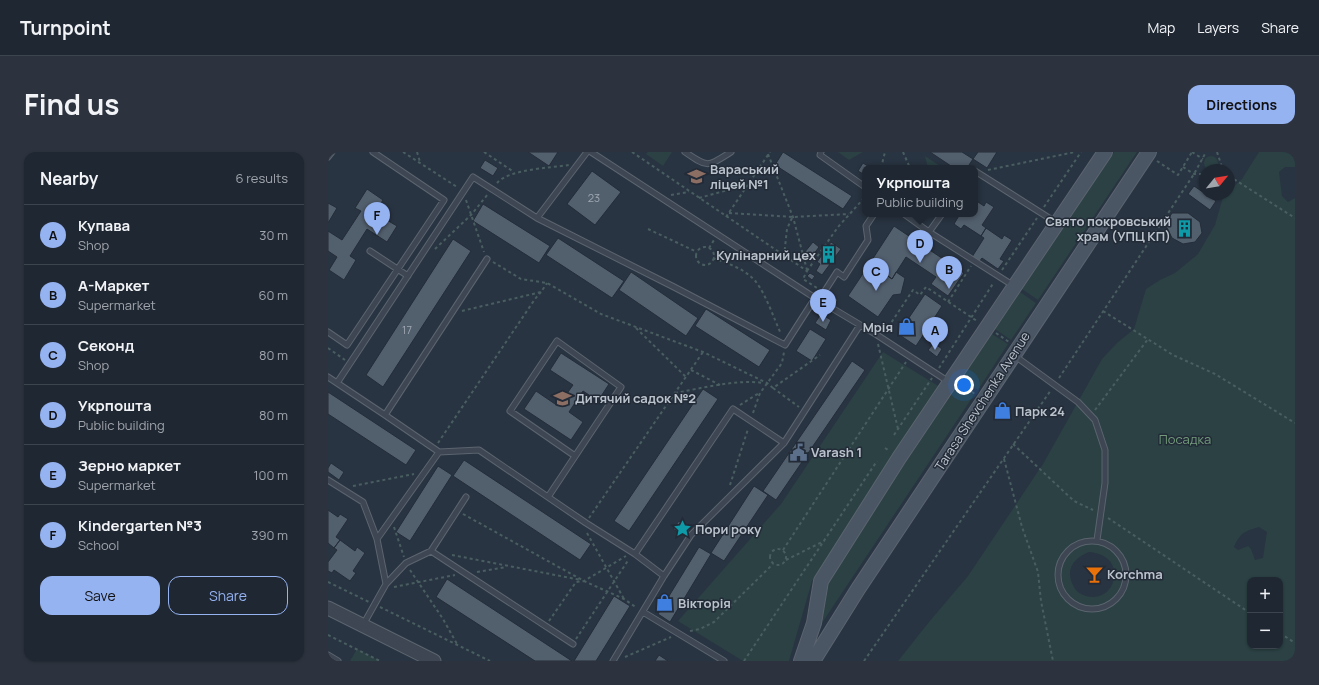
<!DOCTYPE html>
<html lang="en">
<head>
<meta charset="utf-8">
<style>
	:root { --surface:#1f2732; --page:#2c333e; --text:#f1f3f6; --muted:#a1a5ac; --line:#3c444d; --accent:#95b2f1 }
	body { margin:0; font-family:Manrope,sans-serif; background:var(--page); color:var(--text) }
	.controls { position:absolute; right:12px; bottom:12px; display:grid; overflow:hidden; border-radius:8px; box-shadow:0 1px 3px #0004 }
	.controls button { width:36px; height:36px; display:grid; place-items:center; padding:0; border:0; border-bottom:1px solid var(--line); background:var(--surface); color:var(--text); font:20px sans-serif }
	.compass { position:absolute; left:871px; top:12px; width:36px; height:36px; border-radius:50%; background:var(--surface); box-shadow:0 1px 3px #0004; rotate:60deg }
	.you { position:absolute; left:636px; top:233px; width:14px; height:14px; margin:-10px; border:3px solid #fff; border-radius:50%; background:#1a73e8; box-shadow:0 0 0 6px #1a73e833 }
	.badge { display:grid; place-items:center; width:26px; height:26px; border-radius:50%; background:var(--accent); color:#111; font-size:13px; font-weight:700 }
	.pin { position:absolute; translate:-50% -33px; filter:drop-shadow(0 1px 2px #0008) }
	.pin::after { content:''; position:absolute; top:21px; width:14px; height:12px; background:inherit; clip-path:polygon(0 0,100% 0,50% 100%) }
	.popup { position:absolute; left:534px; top:13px; width:116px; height:52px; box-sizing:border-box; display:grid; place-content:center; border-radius:8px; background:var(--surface); filter:drop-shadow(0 1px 3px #0005); font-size:13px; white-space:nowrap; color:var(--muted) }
	.popup b { font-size:15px; color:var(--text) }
	.popup::after { content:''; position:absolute; left:50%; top:100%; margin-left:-8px; border:8px solid transparent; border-top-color:var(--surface) }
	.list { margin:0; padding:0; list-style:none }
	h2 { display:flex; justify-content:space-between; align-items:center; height:52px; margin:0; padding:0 16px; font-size:17px }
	h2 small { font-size:13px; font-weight:400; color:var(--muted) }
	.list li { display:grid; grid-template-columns:26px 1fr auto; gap:12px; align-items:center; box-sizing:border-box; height:60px; padding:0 16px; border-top:1px solid var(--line) }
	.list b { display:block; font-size:15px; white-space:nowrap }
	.list p { margin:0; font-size:13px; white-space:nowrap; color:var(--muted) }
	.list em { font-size:13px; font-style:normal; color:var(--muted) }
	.actions { display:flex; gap:8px; padding:12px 16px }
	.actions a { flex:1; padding:9px 0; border:1px solid var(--accent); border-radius:12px; text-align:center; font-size:14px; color:var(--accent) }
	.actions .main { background:var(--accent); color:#111 }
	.map { position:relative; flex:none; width:967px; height:509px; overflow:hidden; border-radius:12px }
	header { display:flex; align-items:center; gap:24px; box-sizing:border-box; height:56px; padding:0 20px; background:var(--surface); border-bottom:1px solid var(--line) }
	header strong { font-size:19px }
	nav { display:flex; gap:22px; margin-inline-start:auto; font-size:14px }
	.intro { display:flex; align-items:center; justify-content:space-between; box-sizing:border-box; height:96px; padding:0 24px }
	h1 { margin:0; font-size:28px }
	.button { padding:10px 18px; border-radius:12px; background:var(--accent); color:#111; font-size:14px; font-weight:700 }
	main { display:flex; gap:24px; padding:0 24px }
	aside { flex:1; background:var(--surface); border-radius:12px; box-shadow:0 1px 3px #0004 }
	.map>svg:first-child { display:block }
	.green { fill:#2b4143; fill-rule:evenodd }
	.building { fill:#525f6d; stroke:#242d39 }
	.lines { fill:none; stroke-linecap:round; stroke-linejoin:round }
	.service-casing { stroke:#5b646f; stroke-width:7 }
	.tertiary-casing { stroke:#5b646f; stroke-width:15 }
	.secondary-casing { stroke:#5b646f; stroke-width:16 }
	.path { stroke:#495e60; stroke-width:2; stroke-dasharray:3 3; stroke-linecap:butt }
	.service { stroke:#3d4652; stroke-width:5 }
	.tertiary { stroke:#3d4652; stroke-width:13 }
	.secondary { stroke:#4b5665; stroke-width:14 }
	.labels { text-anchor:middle; stroke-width:3; stroke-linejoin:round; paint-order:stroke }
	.number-label { font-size:11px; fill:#a0a9b4 }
	.poi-label { font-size:13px; font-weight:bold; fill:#bac2cc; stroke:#222b37; text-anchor:start }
	.street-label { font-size:13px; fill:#bac2cc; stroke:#222b37 }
	.park-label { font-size:13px; fill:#739b7b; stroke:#222b37 }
</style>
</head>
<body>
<header>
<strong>Turnpoint</strong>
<nav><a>Map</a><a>Layers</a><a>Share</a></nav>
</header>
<div class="intro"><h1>Find us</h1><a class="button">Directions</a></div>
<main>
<aside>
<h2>Nearby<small>6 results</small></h2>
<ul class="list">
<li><span class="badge">A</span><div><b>Купава</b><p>Shop</p></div><em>30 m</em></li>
<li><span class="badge">B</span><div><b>А-Маркет</b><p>Supermarket</p></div><em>60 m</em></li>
<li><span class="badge">C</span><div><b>Секонд</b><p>Shop</p></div><em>80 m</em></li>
<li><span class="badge">D</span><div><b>Укрпошта</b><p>Public building</p></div><em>80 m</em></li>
<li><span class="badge">E</span><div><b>Зерно маркет</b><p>Supermarket</p></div><em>100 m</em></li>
<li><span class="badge">F</span><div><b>Kindergarten №3</b><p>School</p></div><em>390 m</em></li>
</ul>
<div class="actions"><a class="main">Save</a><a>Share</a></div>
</aside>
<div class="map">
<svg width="967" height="509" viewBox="0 0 967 509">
	<rect width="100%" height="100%" fill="#293442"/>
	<!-- green -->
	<path class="green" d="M320 0H344L335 14 318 2Z
		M510 0H535L521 8Z
		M786 0H809L710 148 694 137Z
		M931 0H967V15H957L951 20 954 44 960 50 967 46V509H570L601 470 640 424 715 312 774 207 789 191 806 177 818 137 832 128 847 121 870 102 887 73 895 45 898 42H901V39L914 27ZM931 375 939 380 935 406 927 408 923 397 920 394 910 398 906 395C912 381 917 379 931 375ZM761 400C802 403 788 453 758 444 752 442 747 439 745 433 737 417 746 406 761 400ZM922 428H952V494H922Z
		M876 11a7 7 0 1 1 14 0a7 7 0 1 1-14 0Z
		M597 4 615 16H600Z
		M692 140 708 151 683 188 667 177Z
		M664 182 680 192 650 238 633 227Z
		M555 200 612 235 484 429 461 509H415L350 469 453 352Z
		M630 232 646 243 494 471 495 446 501 423Z
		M29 497 52 509H22Z"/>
	<!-- building -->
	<path class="building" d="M200 0H230L221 14Z
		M455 0 524 44 515 57 447 13Z
		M602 0H634L645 7 639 16H626Z
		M650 0H669L659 16 645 7Z
		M157 8 170 16 165 24 152 16Z
		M535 11 543 16H537V23L530 19Z
		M264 19 293 40 267 73 239 52Z
		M866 34 888 49 882 58 860 42Z
		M39 37 55 48 47 61 69 74 59 90 39 77 22 104 28 108 16 128 1 118 9 105 0 99V79L14 88 33 59 27 56Z
		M647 48 656 54 658 50 666 55 654 73 658 76 653 84 636 73 633 77 626 72 632 62H647Z
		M0 51 9 56 0 71Z
		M155 52 222 94 211 111 145 69Z
		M844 61H860L872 70 874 81 867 90 855 92 844 86 837 72Z
		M566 74 636 121 620 144 603 132 608 125 578 105 564 127 542 111Z
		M658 76 674 87 676 83 684 88 672 107 676 109 670 117 654 106 651 110 644 105 656 86 653 84Z
		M230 86 296 129 284 146 218 103Z
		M125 87 143 99 55 235 38 223Z
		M485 90 491 95 483 106 476 101Z
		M503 90 513 97 494 123 488 119 492 112 489 110Z
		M542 111 564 127 568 120 577 126 573 142 565 143 550 165 520 144Z
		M303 120 370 166 358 184 291 138Z
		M482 121 487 124 484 128 479 124Z
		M597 142 614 154 588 194 570 182Z
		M378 157 442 198 431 215 367 174Z
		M493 162 503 168 498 178 487 171Z
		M482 177 498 187 484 209 468 199Z
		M606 191 614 197 609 205 600 198Z
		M233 201 281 232 270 249 255 239 241 260 255 270 243 288 196 257 208 239 230 254 245 233 222 218Z
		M524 209 537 218 448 348 435 339Z
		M375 237 390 247 301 379 286 369Z
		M0 240 88 298 78 313 0 262Z
		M673 254 679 258 675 264 669 260Z
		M136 308 263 392 252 408 125 324Z
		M3 311 16 320 11 328 0 320V316Z
		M110 314 124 323 82 389 68 380Z
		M426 334 440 343 396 409 383 401Z
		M0 358 10 365 12 362 20 367 8 385 12 388 6 396 0 391Z
		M351 369 363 376 358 385 345 377Z
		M12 388 27 399 29 395 37 401 25 419 28 421 22 429 6 418 4 421 0 419V410L9 398 6 396Z
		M371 395 383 402 342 470 330 462Z
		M119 427 244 509H207L108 445Z
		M286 444 302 454 268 509H246Z
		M331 503 340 509H327Z"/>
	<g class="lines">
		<defs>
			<path id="service" d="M263 0 487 146 549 183 621 230
				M357 0C380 16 379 15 403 0
				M493 0 492 3 537 35
				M0 5 4 0
				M647 19 729 71
				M576 62 601 80 686 134
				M209 66 259 0
				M601 80 614 62
				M42 99 80 124
				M159 107 57 263 9 231 145 25 209 66 346 135 457 193 487 146
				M491 148 509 120 516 125 540 88 538 74 546 62
				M0 180 19 193 116 48 45 0
				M687 204 750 250 767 268 777 298V331L769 388
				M0 225 9 231
				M111 300 151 298 258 371 307 402 336 424
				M0 328 35 350 49 387
				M220 345 293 235 229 189 182 259 247 304
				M730 423a34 34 0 1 1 68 0a34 34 0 1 1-68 0Z
				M103 399 138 345
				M307 402 405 257 456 291
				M58 432 78 411 103 399 245 492
				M315 460 396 509
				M35 473 58 432 49 387 111 300 57 263
				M0 503 10 509
				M285 509 336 424 363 383 456 291 532 173"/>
			<path id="tertiary" d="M0 456 106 509"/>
			<path id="secondary" d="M473 509 486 471 493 429 571 306 777 0
				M485 509 530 437 821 0"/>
		</defs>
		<!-- service casing -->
		<use href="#service" class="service-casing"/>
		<!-- tertiary casing -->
		<use href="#tertiary" class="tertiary-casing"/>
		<!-- secondary casing -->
		<use href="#secondary" class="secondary-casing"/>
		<!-- path -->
		<path class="path" d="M75 0 129 35
			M89 0 92 10
			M156 0 186 20
			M304 0 479 119 475 127 489 136
			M575 0 582 16
			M864 0 875 7
			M889 0 895 18
			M440 2 465 65 479 118
			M829 9 850 23 864 0
			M855 15 866 22H877
			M553 16 557 0
			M660 18 747 0
			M901 24 967 66
			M169 31C181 17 222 16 241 13
			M343 43 361 40
			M371 46 418 33
			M138 48 156 100
			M716 55 753 0
			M401 61 465 65 521 62
			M398 65 442 0
			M320 77 369 100
			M368 104a9 9 0 1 1 18 0a9 9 0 1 1-18 0Z
			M381 96 386 88
			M107 97 143 63 160 42
			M456 104 459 77 464 66
			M385 106C398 111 412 115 422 124 435 133 446 167 453 182
			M165 110 193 127 219 131 273 162 375 200 439 231 445 236 492 203
			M674 118 709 66
			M479 119 510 75 537 45
			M501 144 509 149
			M620 150 643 114
			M134 159 213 140 219 131
			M775 159 845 203 887 222 967 271
			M308 176 358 225
			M557 180 585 138 592 143 598 135 649 169
			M668 181 681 190
			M550 192 570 277
			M0 196 17 208
			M611 216 666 130
			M363 218 392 233
			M731 226 866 22 878 0
			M634 233 647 242
			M445 236 471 255
			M347 241C375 236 408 227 436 231
			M412 253 431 241
			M767 258 820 187
			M425 261 432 241 454 211 456 200
			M566 283 604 226
			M110 291 207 147 213 140
			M685 292 746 349 765 358
			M557 296 562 299
			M676 307 694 375 710 420 713 449 725 509
			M402 333 420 277
			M25 334 86 322
			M135 362 256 429 296 447 309 456
			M261 366 375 200
			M780 366 922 461
			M66 375 76 405
			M259 381 296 447
			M442 405a8 8 0 1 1 16 0a8 8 0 1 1-16 0Z
			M455 398 578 210
			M124 403 253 428
			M458 408 496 389
			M82 418 115 467 129 492
			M149 420 178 415
			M0 430 41 450
			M66 435 127 423
			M52 455 162 509
			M221 469 248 430 256 429 298 404
			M362 479 372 477 386 470 445 412
			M952 481 967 491
			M0 483 52 509
			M248 487 301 407
			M297 505 343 485
			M416 509 549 309
			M536 509 723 238"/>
		<!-- service -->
		<use href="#service" class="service"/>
		<!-- tertiary -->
		<use href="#tertiary" class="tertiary"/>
		<!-- secondary -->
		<use href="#secondary" class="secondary"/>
	</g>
	<!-- icons -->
	<defs>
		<symbol id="school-bare" viewBox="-9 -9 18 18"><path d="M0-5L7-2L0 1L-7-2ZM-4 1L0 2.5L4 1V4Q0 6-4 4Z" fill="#8d6e63" stroke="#222b37" stroke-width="2.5" paint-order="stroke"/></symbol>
		<symbol id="building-bare" viewBox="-9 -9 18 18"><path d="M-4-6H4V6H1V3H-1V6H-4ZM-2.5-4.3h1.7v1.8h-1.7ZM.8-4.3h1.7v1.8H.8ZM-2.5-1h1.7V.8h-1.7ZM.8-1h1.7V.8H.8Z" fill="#0f9aa8" stroke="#222b37" stroke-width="2.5" paint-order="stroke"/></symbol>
		<symbol id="shop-bare" viewBox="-9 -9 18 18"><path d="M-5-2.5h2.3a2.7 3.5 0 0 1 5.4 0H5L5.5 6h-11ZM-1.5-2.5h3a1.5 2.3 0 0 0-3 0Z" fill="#3f7fe0" stroke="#222b37" stroke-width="2.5" paint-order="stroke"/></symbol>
		<symbol id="civic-bare" viewBox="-9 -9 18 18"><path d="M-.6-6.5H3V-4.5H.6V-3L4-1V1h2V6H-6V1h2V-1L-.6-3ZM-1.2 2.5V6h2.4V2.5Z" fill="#5c6f8a" stroke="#222b37" stroke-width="2.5" paint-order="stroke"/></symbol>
		<symbol id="sight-bare" viewBox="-9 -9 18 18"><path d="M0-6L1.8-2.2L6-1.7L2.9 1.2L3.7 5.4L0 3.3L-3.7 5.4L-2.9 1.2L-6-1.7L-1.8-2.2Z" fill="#0f9aa8" stroke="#222b37" stroke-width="2.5" paint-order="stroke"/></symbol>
		<symbol id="bar-bare" viewBox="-9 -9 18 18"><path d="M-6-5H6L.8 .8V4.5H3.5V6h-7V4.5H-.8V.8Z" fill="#e8710a" stroke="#222b37" stroke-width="2.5" paint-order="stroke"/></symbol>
	</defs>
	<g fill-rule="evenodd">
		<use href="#school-bare" x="356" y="12" width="25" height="25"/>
		<use href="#building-bare" x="844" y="64" width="25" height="25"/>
		<use href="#building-bare" x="488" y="90" width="25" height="25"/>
		<use href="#shop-bare" x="566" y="162" width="25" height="25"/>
		<use href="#school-bare" x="222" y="234" width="25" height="25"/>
		<use href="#shop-bare" x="662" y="246" width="25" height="25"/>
		<use href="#civic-bare" x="458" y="288" width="25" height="25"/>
		<use href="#sight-bare" x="342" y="364" width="25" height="25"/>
		<use href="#bar-bare" x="754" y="410" width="25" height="25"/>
		<use href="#shop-bare" x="324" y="438" width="25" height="25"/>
	</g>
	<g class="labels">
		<!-- number labels -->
		<g class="number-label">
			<text x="266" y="50">23</text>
			<text x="79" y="182">17</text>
		</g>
		<!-- poi labels -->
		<g class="poi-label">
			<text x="382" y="22">Вараський<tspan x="382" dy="15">ліцей №1</tspan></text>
			<text x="843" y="74" text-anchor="end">Свято покровський<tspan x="843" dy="15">храм (УПЦ КП)</tspan></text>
			<text x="488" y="108" text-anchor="end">Кулінарний цех</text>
			<text x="565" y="180" text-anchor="end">Мрія</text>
			<text x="247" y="251">Дитячий садок №2</text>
			<text x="687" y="264">Парк 24</text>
			<text x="483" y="305">Varash 1</text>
			<text x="367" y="382">Пори року</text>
			<text x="779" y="427">Korchma</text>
			<text x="350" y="456">Вікторія</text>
		</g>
		<!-- street labels -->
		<g class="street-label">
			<text transform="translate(654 249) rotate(-57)" y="5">Tarasa Shevchenka Avenue</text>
		</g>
		<!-- park labels -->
		<g class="park-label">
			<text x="857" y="292">Посадка</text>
		</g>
	</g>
</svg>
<div class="controls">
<button>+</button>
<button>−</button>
</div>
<svg class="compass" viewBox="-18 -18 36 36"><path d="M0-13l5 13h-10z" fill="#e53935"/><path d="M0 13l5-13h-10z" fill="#a1a5ac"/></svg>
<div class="you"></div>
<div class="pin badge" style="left:607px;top:198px">A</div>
<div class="pin badge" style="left:621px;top:137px">B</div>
<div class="pin badge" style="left:548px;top:139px">C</div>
<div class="pin badge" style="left:592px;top:111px">D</div>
<div class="popup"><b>Укрпошта</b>Public building</div>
<div class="pin badge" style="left:495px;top:170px">E</div>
<div class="pin badge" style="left:49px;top:83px">F</div>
</div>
</main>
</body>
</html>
